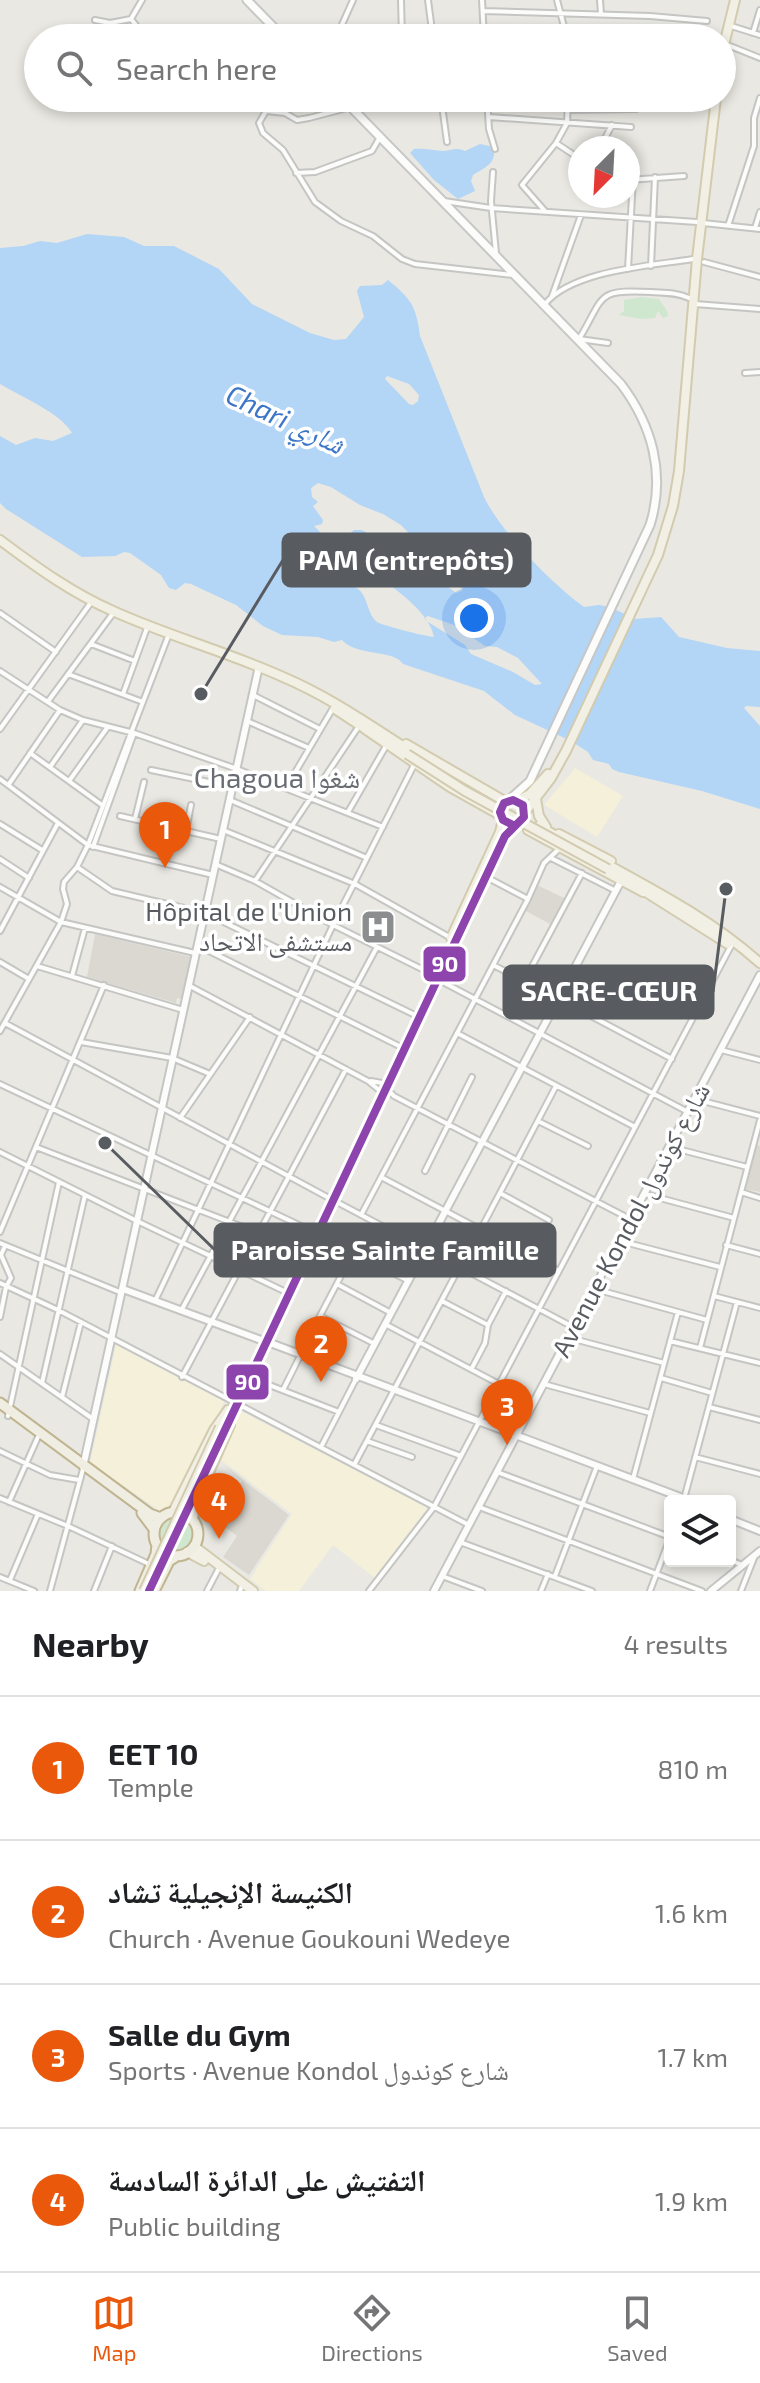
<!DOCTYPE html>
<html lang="en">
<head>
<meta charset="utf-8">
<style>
	:root { --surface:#fff; --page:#f6f6f6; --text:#202124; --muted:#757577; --line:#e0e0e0; --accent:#ea580c }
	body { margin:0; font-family:"Exo 2","Noto Naskh Arabic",sans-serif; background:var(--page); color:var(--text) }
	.controls { position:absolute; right:24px; bottom:24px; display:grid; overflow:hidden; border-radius:8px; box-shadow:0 4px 12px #0003 }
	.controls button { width:72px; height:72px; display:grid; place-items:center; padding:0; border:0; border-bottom:2px solid var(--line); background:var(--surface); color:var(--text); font:40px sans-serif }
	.compass { position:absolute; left:568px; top:136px; width:72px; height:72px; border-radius:50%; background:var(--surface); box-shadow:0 4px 12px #0003; rotate:204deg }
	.you { position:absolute; left:474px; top:618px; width:28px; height:28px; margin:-20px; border:6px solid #fff; border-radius:50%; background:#1a73e8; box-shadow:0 0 0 12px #1a73e833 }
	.badge { display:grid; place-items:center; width:52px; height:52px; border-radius:50%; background:var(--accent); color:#fff; font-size:26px; font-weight:700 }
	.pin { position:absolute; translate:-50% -66px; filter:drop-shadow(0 2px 4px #0008) }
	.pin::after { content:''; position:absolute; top:42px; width:28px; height:24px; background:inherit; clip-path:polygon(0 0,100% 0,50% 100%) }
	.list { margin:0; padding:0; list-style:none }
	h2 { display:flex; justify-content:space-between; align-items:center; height:104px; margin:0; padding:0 32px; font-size:34px }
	h2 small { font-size:26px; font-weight:400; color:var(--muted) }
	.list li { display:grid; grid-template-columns:52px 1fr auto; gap:24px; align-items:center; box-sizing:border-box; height:144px; padding:0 32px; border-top:2px solid var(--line) }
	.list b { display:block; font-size:30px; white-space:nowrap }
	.list p { margin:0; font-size:26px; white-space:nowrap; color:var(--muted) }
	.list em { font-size:26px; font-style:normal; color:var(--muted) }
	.icon { flex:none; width:44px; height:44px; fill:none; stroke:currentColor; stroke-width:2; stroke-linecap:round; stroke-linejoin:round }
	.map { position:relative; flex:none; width:760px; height:1591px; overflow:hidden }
	.search { position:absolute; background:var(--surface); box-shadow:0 4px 12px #0003; left:24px; right:24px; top:24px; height:88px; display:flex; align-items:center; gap:20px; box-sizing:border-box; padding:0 28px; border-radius:44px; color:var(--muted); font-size:30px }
	.sheet { height:680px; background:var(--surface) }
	nav { display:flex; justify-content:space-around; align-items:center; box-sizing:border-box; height:112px; border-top:2px solid var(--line); background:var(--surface); font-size:22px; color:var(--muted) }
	nav a { display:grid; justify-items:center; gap:4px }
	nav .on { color:var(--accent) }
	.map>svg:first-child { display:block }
	.commercial { fill:#f5f0d9 }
	.education { fill:#dad8d0 }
	.green { fill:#cfe7ce }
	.water { fill:#b3d5f6; fill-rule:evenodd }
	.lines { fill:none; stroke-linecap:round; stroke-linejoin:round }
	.minor-casing { stroke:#c5c6c4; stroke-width:8 }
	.tertiary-casing { stroke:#c5c6c4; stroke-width:10 }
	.secondary-casing { stroke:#c6c7c6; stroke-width:11 }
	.primary-casing { stroke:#d2cbaf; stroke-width:12 }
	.trunk-casing { stroke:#c0b590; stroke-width:13 }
	.minor { stroke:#fcfcfb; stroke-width:4 }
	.tertiary { stroke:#fcfcfb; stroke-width:6 }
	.secondary { stroke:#fcfcfb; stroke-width:7 }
	.primary { stroke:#f2f0e5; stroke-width:8 }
	.trunk { stroke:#f0eee2; stroke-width:9 }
	.primary-bridge-casing { stroke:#d2cbaf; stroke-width:12; stroke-linecap:butt }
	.primary-bridge { stroke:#f2f0e5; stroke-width:8 }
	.bus-1-casing { stroke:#fff; stroke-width:14 }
	.bus-1 { stroke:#8e44ad; stroke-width:8 }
	.labels { text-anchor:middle; stroke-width:7; stroke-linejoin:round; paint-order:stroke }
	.poi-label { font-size:26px; fill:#585c61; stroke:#fff; text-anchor:end }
	.street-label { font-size:26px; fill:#585c61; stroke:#fff }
	.water-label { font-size:28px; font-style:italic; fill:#3b75c7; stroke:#fff }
	.neighbourhood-label { font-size:28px; fill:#696d73; stroke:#fff }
	.leader { fill:none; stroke:#585c61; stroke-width:3 }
	.callout-dot { fill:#585c61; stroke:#fff; stroke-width:3 }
	.callout { fill:#585c61; stroke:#585c61; stroke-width:3 }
	.callout-label { font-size:28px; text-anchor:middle; font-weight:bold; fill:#fff }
	.line-badge { stroke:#fff; stroke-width:3 }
	.badge-label { font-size:22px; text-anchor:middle; font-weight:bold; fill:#fff }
</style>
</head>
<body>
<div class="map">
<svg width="760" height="1591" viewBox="0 0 760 1591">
	<rect width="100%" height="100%" fill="#e9e8e2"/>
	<!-- commercial -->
	<path class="commercial" d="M575 768 623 796 597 837 544 805Z
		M117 1341 225 1399 203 1454 174 1515 169 1517 90 1463Z
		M241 1411 428 1508 375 1578 333 1545 299 1591H266L250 1579 292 1514 221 1460Z"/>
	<!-- education -->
	<path class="education" d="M537 885 566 899 552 925 524 910Z
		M95 934 191 957 182 999 177 998 176 1003 87 977Z
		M757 1145 760 1146V1192L745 1189Z
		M221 1463 289 1515 249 1575 223 1557 237 1536 216 1520 242 1481Z"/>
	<!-- green -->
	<path class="green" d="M642 297 659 299 667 311 668 316 663 318 658 311 655 318 641 319 619 315 624 311V300Z
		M157 1534a18 18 0 1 1 36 0a18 18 0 1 1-36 0Z"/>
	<!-- water -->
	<path class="water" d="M480 144 494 147C496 165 485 167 473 175L471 181 475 191 458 199 434 180 410 153 414 149C425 148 434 151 444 151 453 150 456 147 465 151Z
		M87 234 124 237 144 246H174L219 269 252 304 310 333 334 340 346 339 364 317 357 291 360 286 382 285 388 280C411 299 416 305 420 336L484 497C501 532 552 584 584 607L599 605 610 607 635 619 661 617 679 637 727 648 760 651V707L746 706 744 708 760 726V809L702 791 619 772 612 769 609 764 593 760 588 752 571 741 515 715 484 691 403 664C394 649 357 657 342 640L334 642 318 637 282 635 263 626 236 605 191 584 185 583 176 590 169 588 161 575 130 553 124 552 115 556 82 557 6 509 0 503V436L16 445 35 438 53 441 72 433C61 413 20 396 0 384V248L23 246 40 241 57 243ZM387 376 409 384 419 395 418 401 413 405 409 404 385 379ZM318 483 331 487 360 505 383 514 401 525 463 590 456 593 405 553 362 530H354L344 539 321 533 314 526 322 524 323 520 313 506 318 502 312 497 311 488ZM345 551C354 555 357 561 365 567 386 583 429 609 434 637 428 637 380 625 377 622 365 612 369 591 352 586 348 585 344 585 340 584L330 572C331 562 335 554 345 551ZM428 616 454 625 485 646 497 647 518 658 542 684 535 685 513 672 471 654 465 645 428 622 424 618Z"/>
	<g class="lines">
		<defs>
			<path id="minor" d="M401 0 402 38
				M428 0 433 38
				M482 0 484 38
				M557 0 567 38
				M600 0 601 14
				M483 11 650 16 707 21
				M131 19 142 0
				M95 20 110 23 131 19 139 29 159 35 161 38
				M728 25 760 35
				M753 33 760 10
				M183 38 187 35 274 31
				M336 38 353 0
				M725 44 760 58
				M357 98 351 107 309 118 297 120 285 113 266 111 259 123 263 133 283 150 315 202 341 221 373 236 402 259 415 264 513 275
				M441 98 447 142
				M487 98 489 129 495 149
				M672 98 678 99
				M567 110 636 109 661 98
				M489 117 631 127
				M556 143 580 159
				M600 148 612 125
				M493 172 491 201 496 253
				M296 173 315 172 372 151 380 137
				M628 180 684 176
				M444 201 491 208 697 222
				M545 211 522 185 556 143 567 123 568 98
				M703 223 760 229
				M728 226 754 146V118L760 98
				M755 228 760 212
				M704 262 760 277
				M651 266 655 177
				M628 269 633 178
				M552 296 581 215
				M545 304C573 270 651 266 693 259
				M695 304 760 309
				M608 343 579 339C605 296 595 289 651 292 664 293 676 292 689 298
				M745 373 760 372
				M0 613 56 652
				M91 644 135 661
				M0 671 60 710 83 720 134 733 237 769 383 827
				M68 674 143 702
				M123 694 147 628
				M253 695 320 729
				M49 700 114 612
				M247 721 309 748
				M0 729 92 601
				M30 753 102 805
				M50 767 83 720
				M151 770 233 787
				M0 779 88 845 213 875
				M69 781 107 728
				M9 784 60 710
				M286 788 333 708
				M230 800 367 858
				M348 812 386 746
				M120 816 221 839
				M135 819 144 782
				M0 824 42 850
				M223 830 355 884 451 938
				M186 831 191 805
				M93 847 134 733
				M551 858 616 891
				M0 859 29 878
				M215 864 255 881 333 925 434 975
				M77 867 112 891 205 913 415 1015
				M488 878 528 899
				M255 881 359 726
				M0 887 61 922 195 953
				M0 931 58 823
				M199 946 401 1047
				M0 962 29 979
				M37 966 183 1010
				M495 966 525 981
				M72 976 85 928
				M439 980 688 1112
				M190 986 368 1081 379 1090
				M559 999 672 1059
				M506 1015 582 873
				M5 1023 329 1198
				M0 1031 61 922 67 904 63 889 64 882 77 867 88 845 169 634
				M457 1033 635 1127
				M81 1042 172 1058 210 1074
				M721 1050 760 1060
				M371 1081 382 1083
				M0 1084 314 1232
				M387 1089 394 1096 632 1220
				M695 1099 760 1116
				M180 1118 250 1017
				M538 1121 588 1146
				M36 1147 305 1251
				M670 1147 747 1167
				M0 1152 137 1221 284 1291
				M425 1171 472 1077
				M381 1177 559 1271
				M741 1192 760 1198
				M500 1193 549 1220
				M645 1194 734 1218
				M333 1200 573 1327
				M361 1215 528 899 544 863 560 848
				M481 1229 556 1086
				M0 1232 104 985
				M317 1236 409 1281
				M620 1241 720 1267
				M0 1243 122 1293
				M726 1245 760 1254
				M0 1283 58 1310 469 1525
				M337 1284 391 1313
				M595 1289 707 1320
				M714 1296 760 1308
				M155 1301 333 925 414 765
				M442 1301 488 1325
				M181 1311 377 947
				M320 1316 375 1344
				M0 1317 6 1287 11 1278 1 1255 5 1246
				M385 1324 499 1384
				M570 1338 664 1363
				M670 1341 760 1363
				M700 1348 760 1120
				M0 1354 93 1419
				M300 1354 353 1253
				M472 1368 485 1343 488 1325 506 1291
				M182 1377 346 1069
				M251 1378 339 1412
				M661 1378 712 1393
				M42 1383 85 1195
				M544 1384 650 1413
				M283 1390 299 1358
				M62 1397 81 1322
				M709 1407 760 1420
				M8 1416 59 1182
				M376 1425 461 1456
				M367 1441 412 1457
				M321 1447 356 1379
				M0 1451 50 1475 79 1480
				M695 1457 760 1474
				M354 1465 460 1266
				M497 1472 670 1537
				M633 1479 678 1312
				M0 1498 68 1526 149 1564
				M684 1499 737 1302
				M9 1502 38 1437
				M479 1507 702 1591
				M460 1542 592 1591
				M730 1560 742 1565
				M442 1576 482 1591
				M555 1576 597 1466
				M0 1577 34 1591
				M10 1580 38 1514
				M50 1591 83 1469
				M94 1591 112 1546
				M207 1591 218 1570
				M240 1591 241 1588
				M369 1591 434 1507 731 946
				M541 1591 548 1574
				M650 1591 670 1538
				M741 1591 754 1558"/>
			<path id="tertiary" d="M123 1289 261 1340
				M265 1341 691 1501
				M356 1379 621 881
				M83 1467 259 666
				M730 1519 760 1531
				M434 1591 760 975
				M711 1591 760 1551"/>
			<path id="secondary" d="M247 0 284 38
				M342 98 621 384C652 425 666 474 650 525L530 781 509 800"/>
			<path id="primary" d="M722 53 735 0
				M0 540C36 567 72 593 113 611 168 636 228 652 283 677 328 696 368 724 409 750
				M335 709 367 730
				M365 729 450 787 500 815
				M406 744 506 802
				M536 799 539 816 546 827
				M517 801 530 794 548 774
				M525 812 551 778 566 751 658 555 673 506 679 471 697 259 716 98
				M539 826 563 840
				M528 830 643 892
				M559 834 611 861
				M603 862C658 892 713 921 760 963
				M641 889 728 944
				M451 938 500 832 503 820
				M225 1429 505 836 524 817 523 805 513 800 504 803 500 812 503 820 513 825
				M173 1512 214 1430 228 1410
				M193 1520 195 1504 230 1425
				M194 1546 253 1591
				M187 1552 204 1561"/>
			<path id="trunk" d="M0 1403 150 1514 161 1518
				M154 1534a22 22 0 1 1 44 0a22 22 0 1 1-44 0Z
				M142 1513 154 1529
				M140 1591 156 1554 157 1545
				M154 1591 169 1561 177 1556"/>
		</defs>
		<!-- minor casing -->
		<use href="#minor" class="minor-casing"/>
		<!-- tertiary casing -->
		<use href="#tertiary" class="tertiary-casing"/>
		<!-- secondary casing -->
		<use href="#secondary" class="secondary-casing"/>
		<!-- primary casing -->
		<use href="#primary" class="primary-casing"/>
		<!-- trunk casing -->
		<use href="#trunk" class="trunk-casing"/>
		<!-- minor -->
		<use href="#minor" class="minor"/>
		<!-- tertiary -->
		<use href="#tertiary" class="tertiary"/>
		<!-- secondary -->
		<use href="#secondary" class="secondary"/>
		<!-- primary -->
		<use href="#primary" class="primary"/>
		<!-- trunk -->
		<use href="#trunk" class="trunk"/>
		<defs>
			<path id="primary-bridge" d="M407 754 465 791 608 869
				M144 1591 220 1427"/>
		</defs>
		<!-- primary-bridge casing -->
		<use href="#primary-bridge" class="primary-bridge-casing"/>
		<!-- primary-bridge -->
		<use href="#primary-bridge" class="primary-bridge"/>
		<defs>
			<path id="bus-1" d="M149 1591 505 836 524 817 523 805 513 800 504 803 500 812 503 820 513 825"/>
		</defs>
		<!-- bus-1 casing -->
		<use href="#bus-1" class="bus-1-casing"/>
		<!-- bus-1 -->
		<use href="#bus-1" class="bus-1"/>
	</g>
	<!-- icons -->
	<defs>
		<symbol id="hospital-square" viewBox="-11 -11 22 22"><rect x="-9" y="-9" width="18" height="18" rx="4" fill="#8b8d8e" stroke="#fff"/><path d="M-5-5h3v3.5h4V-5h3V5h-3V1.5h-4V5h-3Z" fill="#fff"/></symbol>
	</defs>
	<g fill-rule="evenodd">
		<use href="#hospital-square" x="358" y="907" width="40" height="40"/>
	</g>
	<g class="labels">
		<!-- poi labels -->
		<g class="poi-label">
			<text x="352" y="921">Hôpital de l'Union<tspan x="352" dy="30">مستشفى الاتحاد</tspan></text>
		</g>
		<!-- street labels -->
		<g class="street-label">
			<text transform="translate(631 1220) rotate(-62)" y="9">Avenue Kondol شارع كوندول</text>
		</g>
		<!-- water labels -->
		<g class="water-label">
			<text transform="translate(285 419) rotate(25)" y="10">Chari شاري</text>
		</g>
		<!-- neighbourhood labels -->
		<g class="neighbourhood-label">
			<text x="277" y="788">Chagoua شغوا</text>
		</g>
	</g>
	<!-- callouts -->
	<path class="leader" d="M201 694L283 560M726 889L713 992M105 1143L215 1250"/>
	<g class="callout-dot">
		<circle cx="201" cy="694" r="8"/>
		<circle cx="726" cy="889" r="8"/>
		<circle cx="105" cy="1143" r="8"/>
	</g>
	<g class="callout">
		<rect x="283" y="534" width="247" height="52" rx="8"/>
		<rect x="504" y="966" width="209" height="52" rx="8"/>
		<rect x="215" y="1224" width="340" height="52" rx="8"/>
	</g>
	<g class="callout-label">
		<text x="406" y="570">PAM (entrepôts)</text>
		<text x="609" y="1001">SACRE-CŒUR</text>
		<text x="385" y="1260">Paroisse Sainte Famille</text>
	</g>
	<g class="line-badge">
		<rect x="422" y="945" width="45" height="38" rx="8" fill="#8e44ad"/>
		<rect x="225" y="1363" width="45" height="38" rx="8" fill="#8e44ad"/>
	</g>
	<g class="badge-label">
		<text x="445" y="972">90</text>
		<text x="248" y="1390">90</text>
	</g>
</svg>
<div class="controls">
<button><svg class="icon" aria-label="layers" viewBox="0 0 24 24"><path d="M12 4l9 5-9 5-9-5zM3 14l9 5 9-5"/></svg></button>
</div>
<svg class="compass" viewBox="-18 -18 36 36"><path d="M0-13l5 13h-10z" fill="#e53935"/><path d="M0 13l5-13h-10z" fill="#757577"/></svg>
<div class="you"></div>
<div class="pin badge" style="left:165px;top:868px">1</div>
<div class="pin badge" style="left:321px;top:1382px">2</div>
<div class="pin badge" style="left:507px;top:1445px">3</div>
<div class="pin badge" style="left:219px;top:1539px">4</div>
<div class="search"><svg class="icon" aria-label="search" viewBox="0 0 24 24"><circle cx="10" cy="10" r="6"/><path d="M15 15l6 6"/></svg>Search here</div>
</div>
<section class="sheet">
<h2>Nearby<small>4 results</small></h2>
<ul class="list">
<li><span class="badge">1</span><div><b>EET 10</b><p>Temple</p></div><em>810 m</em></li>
<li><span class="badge">2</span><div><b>الكنيسة الإنجيلية تشاد</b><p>Church · Avenue Goukouni Wedeye</p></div><em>1.6 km</em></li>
<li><span class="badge">3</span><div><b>Salle du Gym</b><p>Sports · Avenue Kondol شارع كوندول</p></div><em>1.7 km</em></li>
<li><span class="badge">4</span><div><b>التفتيش على الدائرة السادسة</b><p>Public building</p></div><em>1.9 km</em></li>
</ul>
</section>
<nav>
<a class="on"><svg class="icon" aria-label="map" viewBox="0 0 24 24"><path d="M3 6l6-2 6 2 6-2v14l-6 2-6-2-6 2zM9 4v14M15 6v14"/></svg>Map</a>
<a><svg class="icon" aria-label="directions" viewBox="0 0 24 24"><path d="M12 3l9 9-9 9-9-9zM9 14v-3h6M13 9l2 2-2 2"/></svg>Directions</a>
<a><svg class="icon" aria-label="saved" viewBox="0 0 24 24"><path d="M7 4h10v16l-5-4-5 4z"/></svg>Saved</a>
</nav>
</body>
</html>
